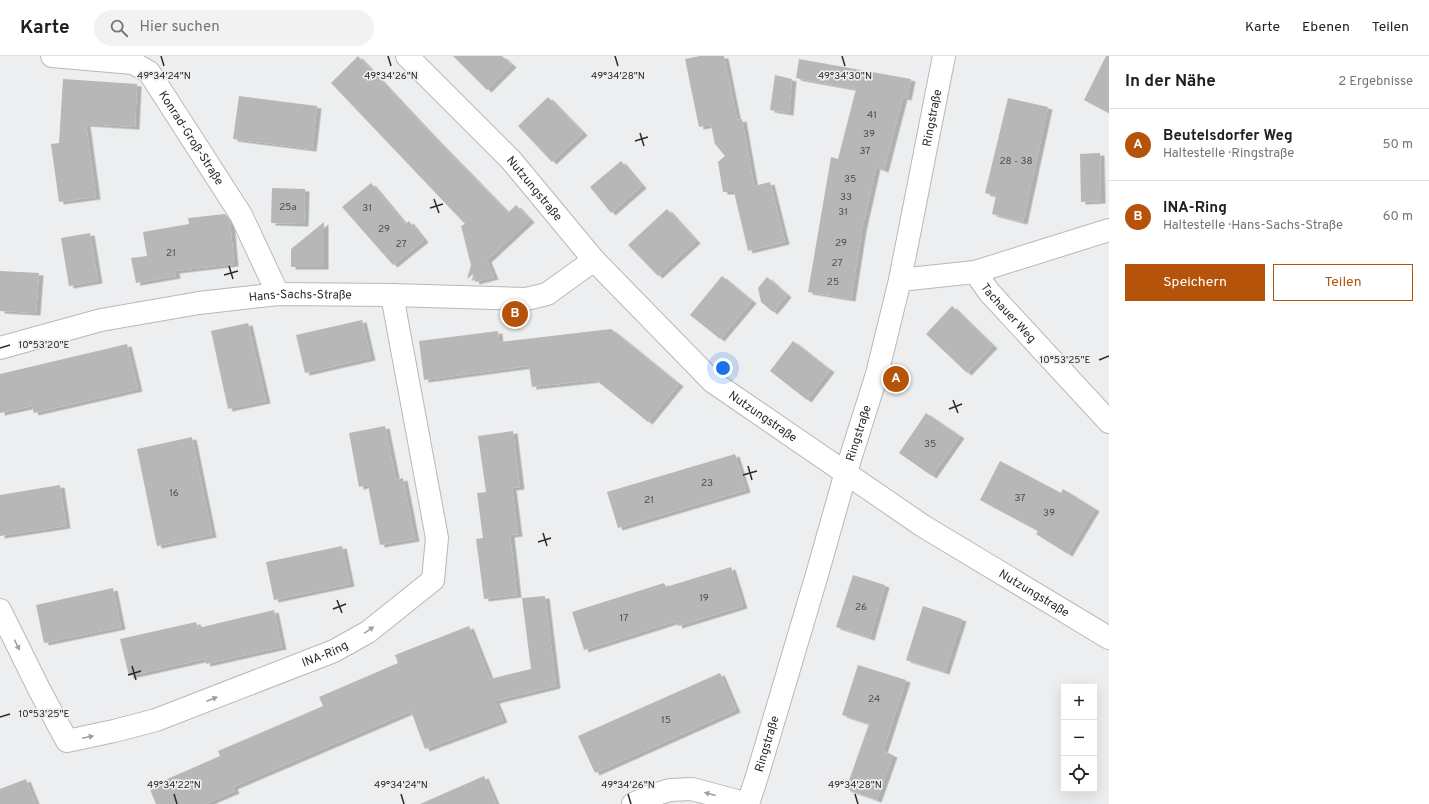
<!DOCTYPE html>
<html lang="de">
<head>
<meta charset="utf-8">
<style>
	:root { --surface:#fff; --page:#f2f2f2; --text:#202124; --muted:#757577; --line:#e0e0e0; --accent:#b45309 }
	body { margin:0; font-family:Overpass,sans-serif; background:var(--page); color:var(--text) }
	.controls { position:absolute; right:12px; bottom:12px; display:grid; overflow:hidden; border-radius:0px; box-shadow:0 4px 16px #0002 }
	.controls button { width:36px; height:36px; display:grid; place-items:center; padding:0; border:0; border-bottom:1px solid var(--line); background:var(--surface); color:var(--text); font:20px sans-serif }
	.you { position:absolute; left:723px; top:312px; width:14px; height:14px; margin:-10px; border:3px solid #fff; border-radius:50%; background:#1a73e8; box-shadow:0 0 0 6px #1a73e833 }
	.badge { display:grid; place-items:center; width:26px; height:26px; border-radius:50%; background:var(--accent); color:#fff; font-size:13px; font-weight:700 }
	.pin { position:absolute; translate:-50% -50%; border:2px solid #fff; box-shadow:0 1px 4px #0006 }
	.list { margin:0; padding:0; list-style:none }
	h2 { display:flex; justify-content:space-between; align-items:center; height:52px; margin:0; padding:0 16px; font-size:17px }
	h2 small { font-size:13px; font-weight:400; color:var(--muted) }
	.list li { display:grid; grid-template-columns:26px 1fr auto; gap:12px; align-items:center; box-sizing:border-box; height:72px; padding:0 16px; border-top:1px solid var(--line) }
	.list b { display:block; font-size:15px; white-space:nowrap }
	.list p { margin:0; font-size:13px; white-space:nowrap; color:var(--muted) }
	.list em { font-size:13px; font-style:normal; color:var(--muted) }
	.actions { display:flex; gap:8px; padding:12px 16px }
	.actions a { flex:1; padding:9px 0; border:1px solid var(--accent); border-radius:0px; text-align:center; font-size:14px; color:var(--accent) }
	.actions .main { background:var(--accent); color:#fff }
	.icon { flex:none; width:22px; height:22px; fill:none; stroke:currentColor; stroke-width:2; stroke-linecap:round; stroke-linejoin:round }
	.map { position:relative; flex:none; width:1109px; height:748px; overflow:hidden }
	header { display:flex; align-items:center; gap:24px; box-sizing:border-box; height:56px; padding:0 20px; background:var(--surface); border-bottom:1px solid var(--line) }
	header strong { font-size:19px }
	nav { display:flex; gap:22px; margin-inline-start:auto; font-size:14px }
	.search { width:280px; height:36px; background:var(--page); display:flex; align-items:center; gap:10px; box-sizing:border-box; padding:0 14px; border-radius:22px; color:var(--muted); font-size:15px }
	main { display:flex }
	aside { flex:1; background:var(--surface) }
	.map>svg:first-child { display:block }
	.building { fill:#b8b7b8; filter:url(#shadow) }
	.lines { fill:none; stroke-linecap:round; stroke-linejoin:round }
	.minor-casing { stroke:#b8b8b9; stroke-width:24 }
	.tertiary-casing { stroke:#b8b8b9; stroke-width:24 }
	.minor { stroke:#fff; stroke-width:22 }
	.tertiary { stroke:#fff; stroke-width:22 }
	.oneway { fill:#a0a0a0 }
	.ticks { fill:none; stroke:#2b2b2c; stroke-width:1.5 }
	.labels { text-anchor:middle; stroke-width:3.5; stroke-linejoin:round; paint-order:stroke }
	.number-label { font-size:10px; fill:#4e4e4f }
	.street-label { font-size:12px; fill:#2b2b2c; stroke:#edeeef }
	.ticks-label { font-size:10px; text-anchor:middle; fill:#2b2b2c; stroke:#edeeef; stroke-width:3.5; stroke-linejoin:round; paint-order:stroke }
</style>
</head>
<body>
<header>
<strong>Karte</strong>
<div class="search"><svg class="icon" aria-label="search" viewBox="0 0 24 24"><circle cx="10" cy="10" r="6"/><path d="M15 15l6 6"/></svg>Hier suchen</div>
<nav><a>Karte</a><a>Ebenen</a><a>Teilen</a></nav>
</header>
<main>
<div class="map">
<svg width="1109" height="748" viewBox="0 0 1109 748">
	<defs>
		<filter id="shadow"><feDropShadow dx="4.5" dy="2.5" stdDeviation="0" flood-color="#0004"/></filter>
	</defs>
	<rect width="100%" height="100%" fill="#edeeef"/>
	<!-- building -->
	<path class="building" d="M358 0 430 77 508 157 516 149 530 164 487 204 494 221 475 226 473 218 467 223 471 209 461 170 465 168 331 27Z
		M453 0H502L512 9 487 34Z
		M700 0H724L737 64 742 63 754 130 770 126 785 186 748 195 734 136H723L718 106 725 100 715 88 711 69 699 71 685 3Z
		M1106 0H1109V57L1084 44Z
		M799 3 911 23 907 42 903 41 884 114 876 111 862 173 851 243 808 236 831 101 838 103 856 33 796 22Z
		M775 19 792 23 789 57 770 54Z
		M63 23 137 28 135 71 86 68 96 141 59 146 51 88 59 87Z
		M239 40 317 50 312 93 233 83Z
		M548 41 583 77 552 106 518 70Z
		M1008 42 1048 51 1023 166 992 158 996 140 985 137Z
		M1100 97 1101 145 1081 146 1080 98Z
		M621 105 642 130 611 157 590 131Z
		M371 127 405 168 409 165 424 184 393 209 342 151Z
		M272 132 305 133 304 168 271 167Z
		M667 153 696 185 658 220 628 189Z
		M225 158 230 164 234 208 175 215 176 220 136 227 131 202 147 200 143 176 189 168 188 162Z
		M324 166V211H291V193Z
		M90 177 98 225 69 230 61 182Z
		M0 215 39 217 36 257 0 255Z
		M722 220 752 245 720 283 690 259Z
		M767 221 787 239 773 256 761 246 758 232Z
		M952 250 993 290 967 317 926 278Z
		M362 264 371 302 305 317 296 279Z
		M248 267 266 345 228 353 211 275Z
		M611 273 679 328 648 366 596 324 532 331 529 310 424 324 419 285 498 275 499 286Z
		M793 285 830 314 807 344 770 315Z
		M127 288 138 333 34 357 32 350 0 357V318Z
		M926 357 960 380 932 420 899 397Z
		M385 370 396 424 403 422 415 483 380 489 368 429 359 431 349 377Z
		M513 375 520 431 512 432 518 478 510 479 517 539 484 543 476 483 483 482 477 437 486 436 478 380Z
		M192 381 212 479 157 490 137 393Z
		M735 398 746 434 618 472 607 436Z
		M1000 405 1061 437 1063 433 1095 453 1068 498 1036 478 1038 475 980 444Z
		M60 429 66 470 0 480V439Z
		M342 490 350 528 274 544 266 506Z
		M731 511 743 550 678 570 676 565 584 594 572 556 664 527 666 531Z
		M853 519 885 529 870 582 836 571Z
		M113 532 121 571 44 587 36 549Z
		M545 540 556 630 495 645 503 664 425 693 411 655 233 731 235 735 205 748H156L149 731 220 700 218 695 323 650 319 641 398 607 395 599 469 570 490 623 531 613 522 542Z
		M923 550 962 563 945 616 906 604Z
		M274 554 282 591 206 608 205 603 129 620 120 583 196 566 198 572Z
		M858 609 906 624 883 695 893 699 877 744 846 733 869 668 842 659Z
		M720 617 736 654 595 717 578 680Z
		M484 720 496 748H420Z
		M26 723 36 748H0V733Z"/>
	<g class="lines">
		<defs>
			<g id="minor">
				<path id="s1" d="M52 0 133 7 149 16 241 159 278 238"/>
				<path id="s2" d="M407 0 511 104 594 204 713 326 923 470 1109 582"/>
				<path id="s3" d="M975 216 989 236 1109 366"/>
				<path d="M900 224 975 216 1109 174"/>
				<path id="s4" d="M0 292 101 264 199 247 278 238 392 239 526 243 547 238 594 204"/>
				<path id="s5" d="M0 554 40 635 67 685 114 675 156 664 334 595 368 576 433 524 437 482 392 239"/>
				<path d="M633 748 650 740 670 734 692 733 748 748"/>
			</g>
			<g id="tertiary">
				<path id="s6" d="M748 748 758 717 816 522 846 416 877 318 900 224 944 0"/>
			</g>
		</defs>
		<!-- minor casing -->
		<use href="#minor" class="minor-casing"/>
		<!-- tertiary casing -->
		<use href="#tertiary" class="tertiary-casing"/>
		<!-- minor -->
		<use href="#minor" class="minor"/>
		<!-- tertiary -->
		<use href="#tertiary" class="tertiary"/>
	</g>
	<!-- one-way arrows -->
	<defs><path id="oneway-solid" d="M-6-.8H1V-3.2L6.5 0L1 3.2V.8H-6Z"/></defs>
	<g class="oneway">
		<use href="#oneway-solid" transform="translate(369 574) rotate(-35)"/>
		<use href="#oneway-solid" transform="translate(17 589) rotate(64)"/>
		<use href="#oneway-solid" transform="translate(212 643) rotate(-21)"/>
		<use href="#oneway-solid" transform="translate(88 681) rotate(-12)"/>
		<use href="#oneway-solid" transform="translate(710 738) rotate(-165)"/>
	</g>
	<!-- ticks -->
	<path class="ticks" d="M161 0 164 10M388 0 391 10M615 0 618 10M842 0 845 10M640 77 644 90M635 85 648 81M434 143 439 157M430 152 443 148M229 210 233 223M224 219 238 215M0 292 10 289M1099 304 1109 300M953 344 958 357M949 353 962 348M748 410 752 424M743 419 757 415M543 477 547 490M538 486 551 482M337 544 342 557M333 553 346 548M132 610 136 624M128 619 141 615M0 661 10 658M174 738 177 748M401 738 404 748M628 738 631 748M855 738 858 748"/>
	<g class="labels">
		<!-- number labels -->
		<g class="number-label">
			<text x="872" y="62">41</text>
			<text x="869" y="81">39</text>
			<text x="865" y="98">37</text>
			<text x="1016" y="108">28 - 38</text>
			<text x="850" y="126">35</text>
			<text x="846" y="144">33</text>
			<text x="288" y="154">25a</text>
			<text x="367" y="155">31</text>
			<text x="843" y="159">31</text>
			<text x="384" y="176">29</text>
			<text x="841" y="190">29</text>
			<text x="401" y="191">27</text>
			<text x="171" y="200">21</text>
			<text x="837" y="210">27</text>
			<text x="833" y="229">25</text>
			<text x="930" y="391">35</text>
			<text x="707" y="430">23</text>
			<text x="174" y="440">16</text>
			<text x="1020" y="445">37</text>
			<text x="649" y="447">21</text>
			<text x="1049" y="460">39</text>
			<text x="704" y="545">19</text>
			<text x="861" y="554">26</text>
			<text x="624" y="565">17</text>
			<text x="874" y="646">24</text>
			<text x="666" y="667">15</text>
		</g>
		<!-- street labels -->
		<g class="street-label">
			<text dy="4" stroke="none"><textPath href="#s6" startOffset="711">Ringstraße</textPath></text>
			<text dy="4" stroke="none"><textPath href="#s1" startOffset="178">Konrad-Groß-Straße</textPath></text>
			<text dy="4" stroke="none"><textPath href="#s2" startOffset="184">Nutzungstraße</textPath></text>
			<text dy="4" stroke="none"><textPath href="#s4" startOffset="306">Hans-Sachs-Straße</textPath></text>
			<text dy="4" stroke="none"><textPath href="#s3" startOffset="53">Tachauer Weg</textPath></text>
			<text dy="4" stroke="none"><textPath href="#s2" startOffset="508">Nutzungstraße</textPath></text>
			<text dy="4" stroke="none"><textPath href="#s6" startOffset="387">Ringstraße</textPath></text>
			<text dy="4" stroke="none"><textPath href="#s2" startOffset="832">Nutzungstraße</textPath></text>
			<text dy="4" stroke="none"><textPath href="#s5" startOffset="420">INA-Ring</textPath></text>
			<text dy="4" stroke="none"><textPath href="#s6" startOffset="63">Ringstraße</textPath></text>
		</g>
	</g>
	<g class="ticks-label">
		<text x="164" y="23">49°34'24"N</text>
		<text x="391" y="23">49°34'26"N</text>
		<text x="618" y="23">49°34'28"N</text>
		<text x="845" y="23">49°34'30"N</text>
		<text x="44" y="292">10°53'20"E</text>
		<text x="1065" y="307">10°53'25"E</text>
		<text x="44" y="661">10°53'25"E</text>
		<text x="174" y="732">49°34'22"N</text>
		<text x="401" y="732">49°34'24"N</text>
		<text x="628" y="732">49°34'26"N</text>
		<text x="855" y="732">49°34'28"N</text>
	</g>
</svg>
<div class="controls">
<button>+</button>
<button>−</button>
<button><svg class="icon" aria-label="locate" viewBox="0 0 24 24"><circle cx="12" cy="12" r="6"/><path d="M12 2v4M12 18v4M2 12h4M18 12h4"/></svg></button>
</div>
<div class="you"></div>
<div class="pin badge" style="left:896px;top:323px">A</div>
<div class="pin badge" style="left:515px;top:258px">B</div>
</div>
<aside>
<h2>In der Nähe<small>2 Ergebnisse</small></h2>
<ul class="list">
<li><span class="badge">A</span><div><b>Beutelsdorfer Weg</b><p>Haltestelle · Ringstraße</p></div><em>50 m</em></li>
<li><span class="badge">B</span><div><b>INA-Ring</b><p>Haltestelle · Hans-Sachs-Straße</p></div><em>60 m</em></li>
</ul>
<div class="actions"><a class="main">Speichern</a><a>Teilen</a></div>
</aside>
</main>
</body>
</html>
